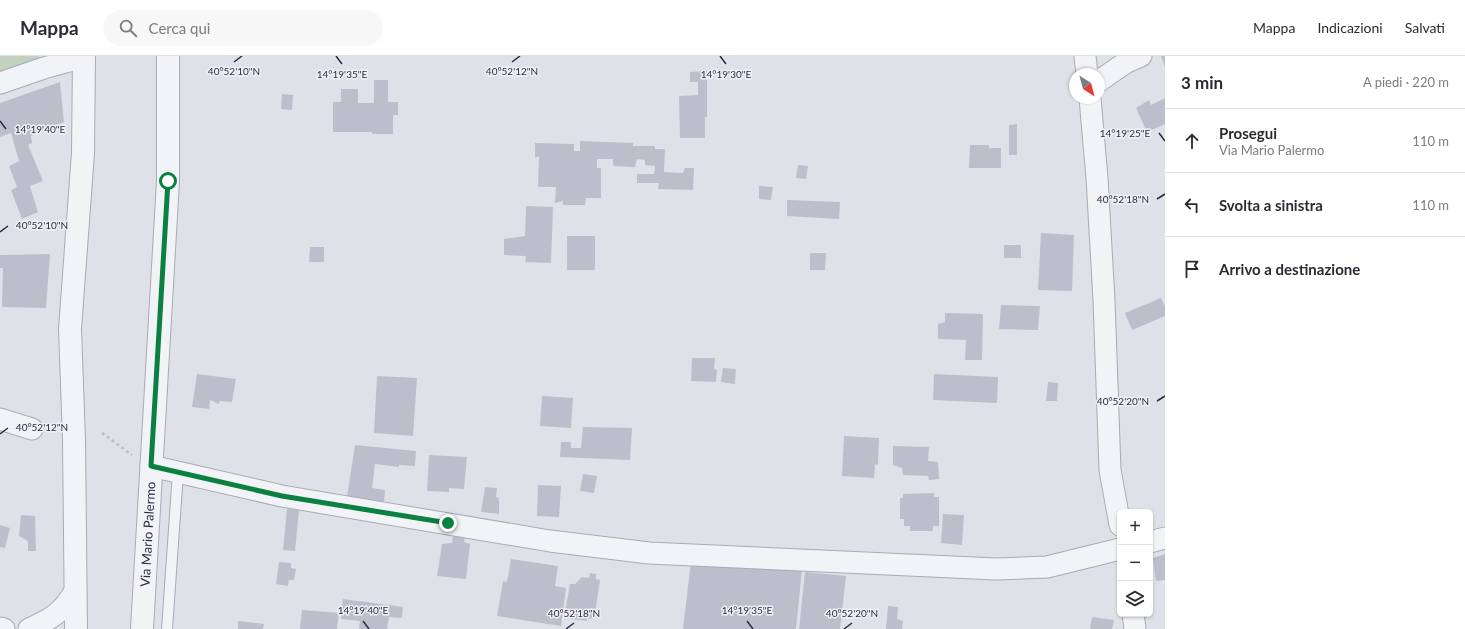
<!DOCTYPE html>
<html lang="it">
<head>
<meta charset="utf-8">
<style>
	:root { --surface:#fff; --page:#f7f7f7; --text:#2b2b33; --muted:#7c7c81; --line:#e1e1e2 }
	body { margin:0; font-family:Lato,sans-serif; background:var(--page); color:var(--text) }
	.controls { position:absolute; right:12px; bottom:12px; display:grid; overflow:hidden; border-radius:6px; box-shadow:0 1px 3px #0004 }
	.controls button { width:36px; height:36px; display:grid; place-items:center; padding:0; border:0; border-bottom:1px solid var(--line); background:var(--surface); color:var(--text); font:20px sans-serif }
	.compass { position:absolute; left:1069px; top:12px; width:36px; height:36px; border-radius:50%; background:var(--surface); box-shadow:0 1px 3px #0004; rotate:144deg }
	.stop { position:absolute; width:12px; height:12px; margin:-9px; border:3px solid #0b8043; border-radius:50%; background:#fff }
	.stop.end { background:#0b8043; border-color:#fff; box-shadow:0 1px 4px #0008 }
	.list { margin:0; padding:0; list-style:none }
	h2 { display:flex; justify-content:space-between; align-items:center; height:52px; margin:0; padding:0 16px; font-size:17px }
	h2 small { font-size:13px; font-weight:400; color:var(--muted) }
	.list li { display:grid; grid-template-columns:26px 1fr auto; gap:12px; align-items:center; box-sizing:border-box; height:64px; padding:0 16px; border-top:1px solid var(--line) }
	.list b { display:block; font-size:15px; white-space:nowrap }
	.list p { margin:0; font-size:13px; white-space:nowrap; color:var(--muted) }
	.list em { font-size:13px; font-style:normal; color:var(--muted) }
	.icon { flex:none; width:22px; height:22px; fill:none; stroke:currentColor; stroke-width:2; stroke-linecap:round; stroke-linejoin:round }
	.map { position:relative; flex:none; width:1165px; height:573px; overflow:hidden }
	header { display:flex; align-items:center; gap:24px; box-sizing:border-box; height:56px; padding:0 20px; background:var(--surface); border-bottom:1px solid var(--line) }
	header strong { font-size:19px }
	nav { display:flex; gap:22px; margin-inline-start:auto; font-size:14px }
	.search { width:280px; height:36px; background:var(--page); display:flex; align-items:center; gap:10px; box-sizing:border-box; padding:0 14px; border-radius:22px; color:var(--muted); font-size:15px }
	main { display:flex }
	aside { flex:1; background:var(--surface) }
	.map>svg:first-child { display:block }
	.green { fill:#c1d2c0 }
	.building { fill:#bcbfcb }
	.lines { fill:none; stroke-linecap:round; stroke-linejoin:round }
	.service-casing { stroke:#a8abb6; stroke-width:12 }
	.minor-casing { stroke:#a8abb6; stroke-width:23 }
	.tertiary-casing { stroke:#a8abb6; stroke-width:24 }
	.path { stroke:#bdbfc7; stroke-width:2.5; stroke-dasharray:3 3; stroke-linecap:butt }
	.service { stroke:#f2f3f7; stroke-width:10 }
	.minor { stroke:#f2f3f7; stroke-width:21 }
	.tertiary { stroke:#f2f3f7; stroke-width:22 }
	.route { stroke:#0b8043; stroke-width:5 }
	.ticks { fill:none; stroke:#282c40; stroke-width:1.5 }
	.labels { text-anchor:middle; stroke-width:3; stroke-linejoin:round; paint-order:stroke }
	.street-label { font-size:13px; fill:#282c40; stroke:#eff0f6 }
	.ticks-label { font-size:10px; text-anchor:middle; fill:#282c40; stroke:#eff0f6; stroke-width:3; stroke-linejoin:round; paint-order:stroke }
</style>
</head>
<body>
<header>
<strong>Mappa</strong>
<div class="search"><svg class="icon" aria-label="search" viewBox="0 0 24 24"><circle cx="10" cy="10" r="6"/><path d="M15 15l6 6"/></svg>Cerca qui</div>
<nav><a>Mappa</a><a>Indicazioni</a><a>Salvati</a></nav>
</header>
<main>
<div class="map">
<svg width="1165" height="573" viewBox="0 0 1165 573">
	<rect width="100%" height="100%" fill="#dfe1e9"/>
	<!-- green -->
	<path class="green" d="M0 0H39V7L0 19Z"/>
	<!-- building -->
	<path class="building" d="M1161 0H1165V11Z
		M707 15V61H705V82H680L679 40 698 39V26H690V16Z
		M374 24H388V46H398V59H393V78H372V76H333V46H341V33H358V47H374Z
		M60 26 64 66 31 80 32 87 28 89 43 125 30 130 38 156 22 163 11 134 17 131 9 110 19 105 11 77 0 81V47Z
		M282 38 293 39 292 54 281 53Z
		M1165 42V68L1147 76 1136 52 1149 44 1151 49Z
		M1017 68V99H1009V69Z
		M580 85 633 87V90H655V93H665L664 116 683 117 685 112H694L693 134 658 133 659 127H637V118H654L655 110 645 109V104L637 103 635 111 613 110V103H597V112H601V142H586L585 149H563V145L555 147 556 131H538L539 101H535V87L574 88V95H580Z
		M970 89H989V92H1001V112H969Z
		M798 109 808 110 806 123 796 122Z
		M759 130 773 131 771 144 759 143Z
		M787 144 840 146 839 163 787 160Z
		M526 150 553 151 551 207 525 206 526 200 504 199V183L525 180Z
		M1041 177 1074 179 1072 235 1038 234Z
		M567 180H595V214H567Z
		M1004 189H1021V202H1004Z
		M310 191H324V206H309Z
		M810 197H826L825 214H810Z
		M50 198 46 252 2 251 3 212H0V199Z
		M1161 242 1165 250V260L1132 274 1125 257Z
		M1001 249 1040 250 1038 274 999 273Z
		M945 257 983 258 982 304H965L966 284 938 283V268L945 266Z
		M692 302H715L714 313 717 314 716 326 691 325Z
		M723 312 736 313 735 328 721 326Z
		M197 318 236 323 232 346 220 345 219 348 210 344 209 353 192 351Z
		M934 318 998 321 997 347 933 344Z
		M377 320 417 322 413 380 374 377Z
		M1048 326 1058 327 1057 345H1046Z
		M542 340 573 342 571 372 540 370Z
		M583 371 632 372 630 404 560 401 561 386H571V392H581Z
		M844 380 879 382 878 409 875 408 874 422 842 420Z
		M355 389 416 395 415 410 399 409V411L375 408 372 432 385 434 384 446 347 441Z
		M893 390 929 391 928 405 938 406 939 423 929 424 928 420 903 419 902 412 893 409Z
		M429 399 467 401 464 433 449 432V436L427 435Z
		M583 418 597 420 594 437 580 435Z
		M538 429 561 430 559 461 537 460Z
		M485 431 497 432 496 441 499 442V458L481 456Z
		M934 437V441H939V470H933V475H910V470H904V463H900V442H903V438Z
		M287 453 299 454 295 495 283 494Z
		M943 458 964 459 962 489 941 487Z
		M21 459 35 460 36 495H28V485L19 480Z
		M0 469 10 472 5 492 0 491Z
		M454 472 466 475 464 486 470 488 466 523 437 520 442 488 452 487Z
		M1165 498V524L1156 525 1153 502Z
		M511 503 558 510 555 530 566 532 561 570 497 560 503 525 507 526Z
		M691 505 802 514 796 573H683Z
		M279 506 291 507V512L296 513 294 524H289L288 530 276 528Z
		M805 516 846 520 840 573H799Z
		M590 517 596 518V523L600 524 594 563 587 562V565L564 562 570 528H575L582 521 589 522Z
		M343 543 403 551 402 562 389 561 387 573H359L360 565 341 563Z
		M888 550 898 551 897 563 903 565 902 573H886Z
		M302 554 339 557 337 573H300Z
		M1092 561 1114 564 1112 573H1090Z
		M238 565 264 568 263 573H238Z"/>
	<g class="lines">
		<defs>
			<path id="service" d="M167 573 178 416"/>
			<path id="minor" d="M1085 0 1087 18
				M1099 25 1125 7 1141 0
				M0 27 44 12 84 1
				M1090 42 1097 122 1104 244 1110 414 1120 469
				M0 363 32 373
				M151 410 282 440 550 485 649 497 996 513 1047 511 1120 493
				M1150 486 1165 482
				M1133 558 1135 573
				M0 572 4 573
				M29 573C51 563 62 557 75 535"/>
			<g id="tertiary">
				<path d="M76 573 74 384 70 273 83 97 84 0"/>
				<path id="s1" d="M142 573 168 125V0"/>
			</g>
		</defs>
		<!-- service casing -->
		<use href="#service" class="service-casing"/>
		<!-- minor casing -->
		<use href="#minor" class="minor-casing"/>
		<!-- tertiary casing -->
		<use href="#tertiary" class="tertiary-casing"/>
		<!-- path -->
		<path class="path" d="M102 377 132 399"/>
		<!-- service -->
		<use href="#service" class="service"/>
		<!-- minor -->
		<use href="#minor" class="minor"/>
		<!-- tertiary -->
		<use href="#tertiary" class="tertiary"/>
	</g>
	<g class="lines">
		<!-- route -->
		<path class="route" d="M168 125 151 410 282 440 448 467"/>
	</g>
	<!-- ticks -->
	<path class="ticks" d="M336 0 342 8M720 0 726 8M234 6 242 0M512 6 520 0M0 65 6 73M1159 77 1165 85M1157 143 1165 138M0 176 8 170M1157 345 1165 340M0 378 8 372M363 565 369 573M747 565 753 573M566 573 574 567M844 573 852 567"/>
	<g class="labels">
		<!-- street labels -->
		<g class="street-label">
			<text dy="5" stroke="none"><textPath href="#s1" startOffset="95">Via Mario Palermo</textPath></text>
		</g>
	</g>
	<g class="ticks-label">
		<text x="234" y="19">40°52'10"N</text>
		<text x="512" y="19">40°52'12"N</text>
		<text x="342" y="22">14°19'35"E</text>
		<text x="726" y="22">14°19'30"E</text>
		<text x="40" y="77">14°19'40"E</text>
		<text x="1125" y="81">14°19'25"E</text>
		<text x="1123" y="147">40°52'18"N</text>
		<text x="42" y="173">40°52'10"N</text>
		<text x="1123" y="349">40°52'20"N</text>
		<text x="42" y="375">40°52'12"N</text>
		<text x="363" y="558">14°19'40"E</text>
		<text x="747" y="558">14°19'35"E</text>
		<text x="574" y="561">40°52'18"N</text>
		<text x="852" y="561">40°52'20"N</text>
	</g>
</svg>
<div class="controls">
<button>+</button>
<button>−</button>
<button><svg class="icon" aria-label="layers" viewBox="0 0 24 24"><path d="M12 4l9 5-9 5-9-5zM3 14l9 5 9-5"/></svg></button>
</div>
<svg class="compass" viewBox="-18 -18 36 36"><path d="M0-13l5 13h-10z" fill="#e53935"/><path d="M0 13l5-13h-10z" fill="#7c7c81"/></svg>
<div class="stop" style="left:168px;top:125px"></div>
<div class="stop end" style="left:448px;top:467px"></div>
</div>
<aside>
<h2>3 min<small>A piedi · 220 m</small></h2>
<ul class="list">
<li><svg class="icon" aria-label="ahead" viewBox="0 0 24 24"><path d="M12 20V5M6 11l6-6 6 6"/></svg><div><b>Prosegui</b><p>Via Mario Palermo</p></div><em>110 m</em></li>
<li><svg class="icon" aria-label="left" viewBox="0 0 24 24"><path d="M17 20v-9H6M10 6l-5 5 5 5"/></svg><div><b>Svolta a sinistra</b></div><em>110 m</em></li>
<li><svg class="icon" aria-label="arrive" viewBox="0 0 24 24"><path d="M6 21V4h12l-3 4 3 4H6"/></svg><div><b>Arrivo a destinazione</b></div></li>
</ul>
</aside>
</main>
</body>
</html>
